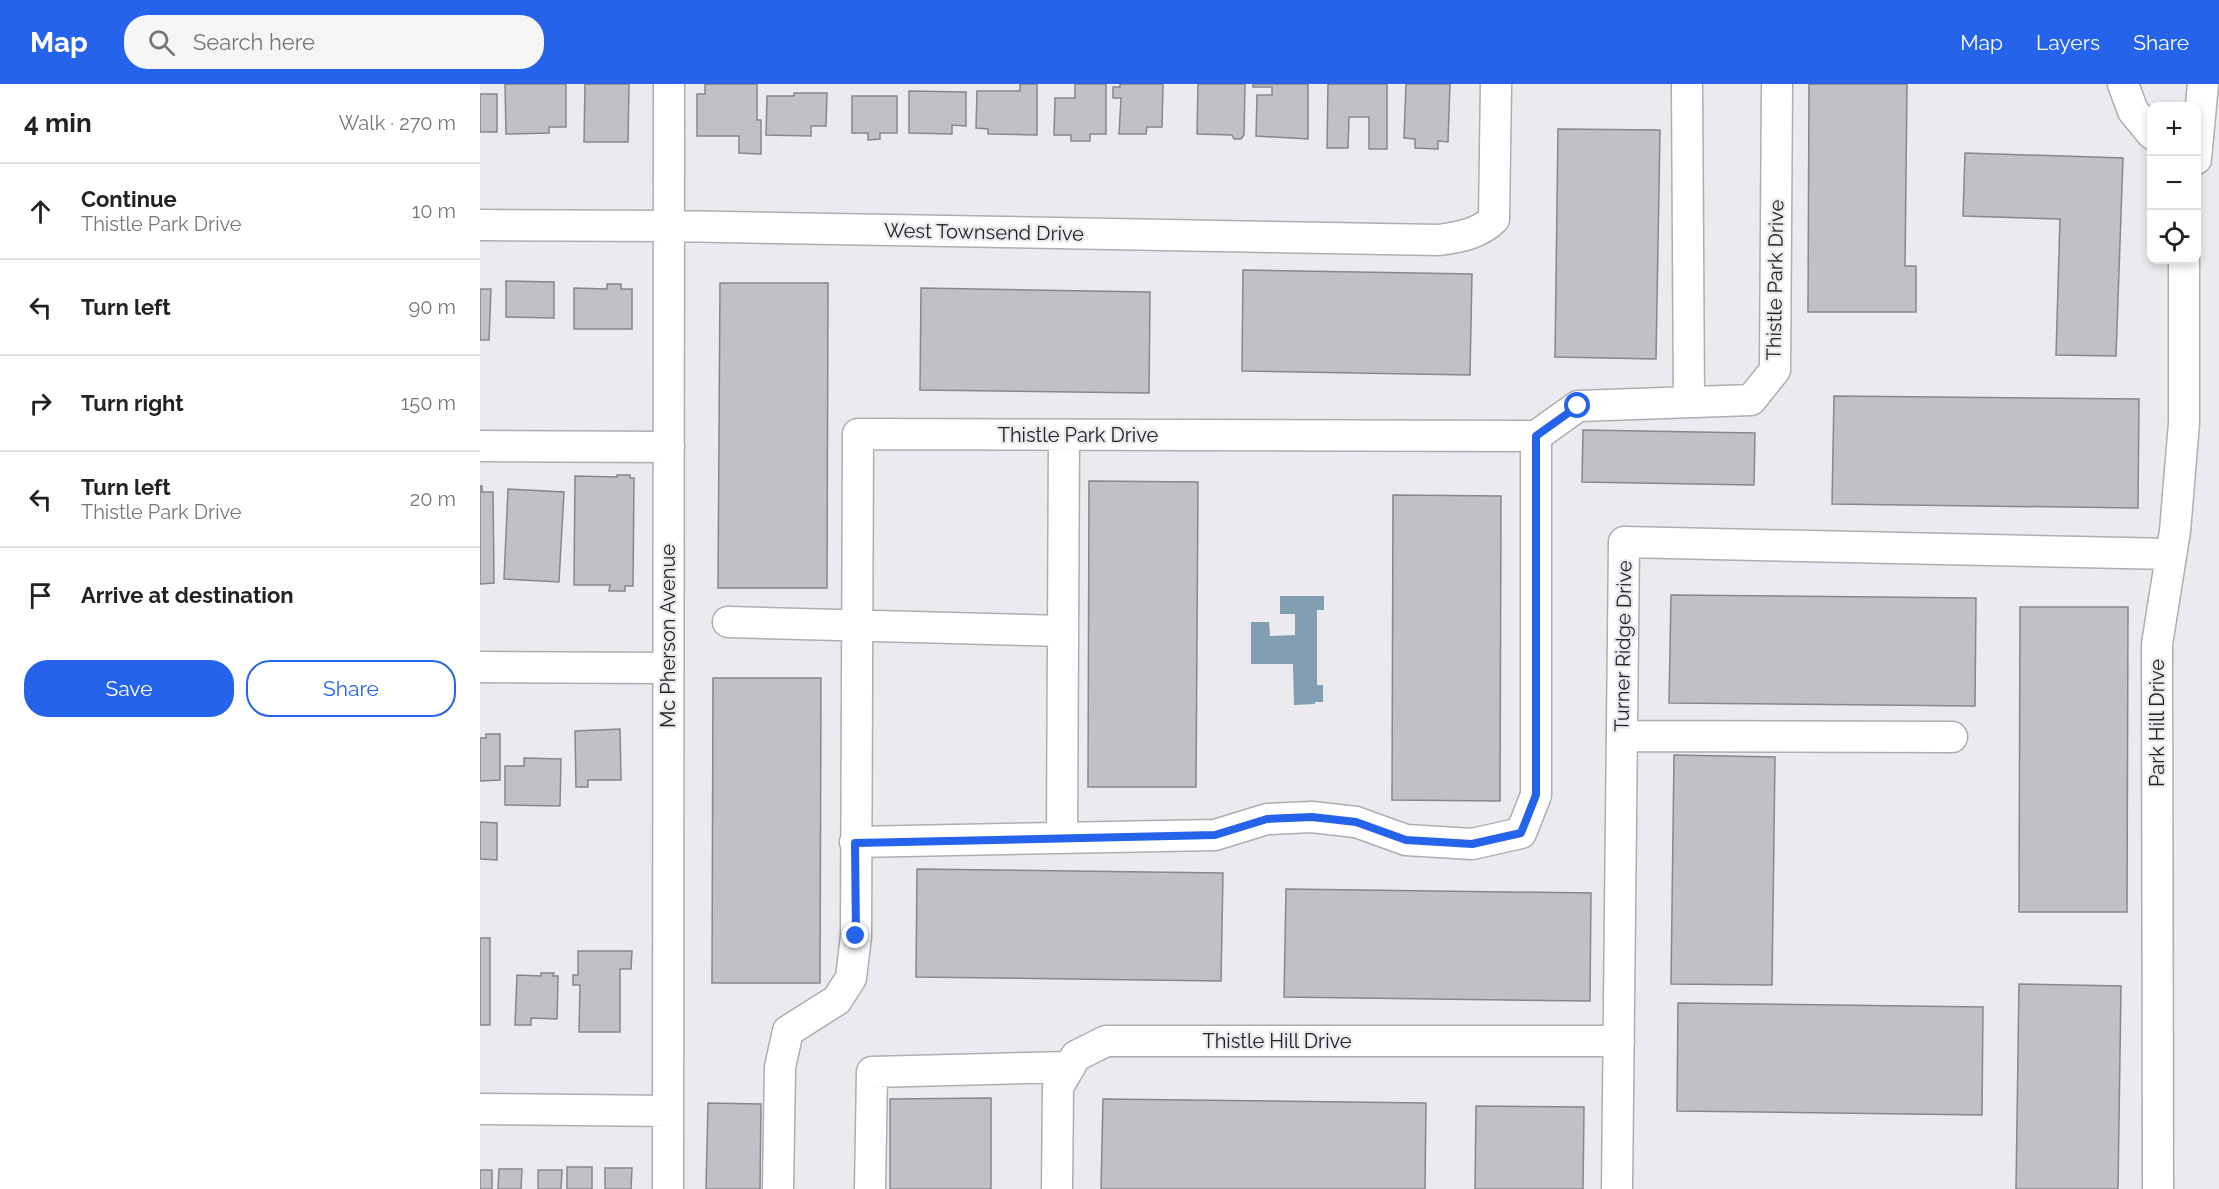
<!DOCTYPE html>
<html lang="en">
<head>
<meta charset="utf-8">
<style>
	:root { --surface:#fff; --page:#f6f6f6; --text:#222; --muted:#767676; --line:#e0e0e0; --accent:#2563eb }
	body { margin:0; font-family:Raleway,sans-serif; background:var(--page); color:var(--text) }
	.controls { position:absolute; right:18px; top:18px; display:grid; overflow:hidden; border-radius:12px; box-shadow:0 3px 9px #0003 }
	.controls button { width:54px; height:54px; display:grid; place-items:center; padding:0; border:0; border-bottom:2px solid var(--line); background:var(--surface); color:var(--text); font:30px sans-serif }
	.stop { position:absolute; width:18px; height:18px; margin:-14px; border:4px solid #2563eb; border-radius:50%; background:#fff }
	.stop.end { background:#2563eb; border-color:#fff; box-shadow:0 2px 6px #0008 }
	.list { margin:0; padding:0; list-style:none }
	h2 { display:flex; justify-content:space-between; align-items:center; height:78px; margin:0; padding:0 24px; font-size:26px }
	h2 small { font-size:20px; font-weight:400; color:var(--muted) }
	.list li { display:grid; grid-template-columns:39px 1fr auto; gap:18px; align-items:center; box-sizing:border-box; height:96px; padding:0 24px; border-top:2px solid var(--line) }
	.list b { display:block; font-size:22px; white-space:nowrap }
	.list p { margin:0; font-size:20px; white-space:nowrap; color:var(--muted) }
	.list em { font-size:20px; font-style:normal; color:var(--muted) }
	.actions { display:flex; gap:12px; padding:18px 24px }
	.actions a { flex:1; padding:14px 0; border:2px solid var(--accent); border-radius:24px; text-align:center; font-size:21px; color:var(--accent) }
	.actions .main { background:var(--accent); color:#fff }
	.icon { flex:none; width:33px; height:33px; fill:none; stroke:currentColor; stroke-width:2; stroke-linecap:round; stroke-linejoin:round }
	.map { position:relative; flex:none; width:1739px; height:1105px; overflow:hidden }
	header { display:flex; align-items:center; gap:36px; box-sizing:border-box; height:84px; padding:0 30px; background:var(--accent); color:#fff }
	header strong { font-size:28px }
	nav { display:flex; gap:33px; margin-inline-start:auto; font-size:21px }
	.search { width:420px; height:54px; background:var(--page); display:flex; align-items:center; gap:15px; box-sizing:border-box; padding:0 21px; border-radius:24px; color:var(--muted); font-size:22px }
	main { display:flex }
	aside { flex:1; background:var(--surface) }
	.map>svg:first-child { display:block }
	.water { fill:#829eb1 }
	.building { fill:#c0c0c5; stroke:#87878c; stroke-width:1.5 }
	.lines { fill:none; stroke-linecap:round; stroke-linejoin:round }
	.minor-casing { stroke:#adaeb2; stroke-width:33 }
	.minor { stroke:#fff; stroke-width:30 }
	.route { stroke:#2563eb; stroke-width:8 }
	.labels { text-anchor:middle; stroke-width:4.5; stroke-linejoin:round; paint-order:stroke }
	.street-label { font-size:20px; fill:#232324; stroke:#eaeaef }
</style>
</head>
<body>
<header>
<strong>Map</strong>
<div class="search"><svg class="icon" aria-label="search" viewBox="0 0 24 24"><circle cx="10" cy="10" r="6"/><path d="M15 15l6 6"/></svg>Search here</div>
<nav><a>Map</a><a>Layers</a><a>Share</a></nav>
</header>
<main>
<aside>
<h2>4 min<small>Walk · 270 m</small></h2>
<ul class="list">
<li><svg class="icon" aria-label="ahead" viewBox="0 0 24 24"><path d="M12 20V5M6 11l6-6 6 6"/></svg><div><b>Continue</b><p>Thistle Park Drive</p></div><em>10 m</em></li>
<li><svg class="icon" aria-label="left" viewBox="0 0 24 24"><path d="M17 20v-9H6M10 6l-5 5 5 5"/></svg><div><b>Turn left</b></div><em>90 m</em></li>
<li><svg class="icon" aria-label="right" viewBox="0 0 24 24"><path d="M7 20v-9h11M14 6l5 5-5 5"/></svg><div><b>Turn right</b></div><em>150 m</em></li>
<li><svg class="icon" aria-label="left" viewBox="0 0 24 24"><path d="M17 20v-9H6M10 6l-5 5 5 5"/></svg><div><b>Turn left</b><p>Thistle Park Drive</p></div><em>20 m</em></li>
<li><svg class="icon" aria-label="arrive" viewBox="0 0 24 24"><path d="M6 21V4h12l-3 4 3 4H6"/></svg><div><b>Arrive at destination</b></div></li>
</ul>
<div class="actions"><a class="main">Save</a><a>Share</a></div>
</aside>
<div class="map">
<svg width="1739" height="1105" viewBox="0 0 1739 1105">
	<rect width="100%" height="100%" fill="#eaeaef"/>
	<!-- water -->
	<path class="water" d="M800 512H844V526H837V601H843V618H835V620L814 621 813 580H771V538H789L790 552 815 551V530H800Z"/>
	<!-- building -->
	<path class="building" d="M25 0H86V43H69V49L26 50Z
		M105 0H149L148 58H104Z
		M225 0H277V36H281V70L259 69V52H217V10H225Z
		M540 0H557V51L508 50V45L496 44 497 7H540Z
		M595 0H626V50H610V57H591V51H574L575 14H595Z
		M640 0H683L682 43H667L666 50H639L641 14H633V3H640Z
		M718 0H765L764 51 761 55H754L752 51 717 50Z
		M773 0H828V55L776 52 777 11H792V3H773Z
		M848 0H907V65H889V33H869L868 64H847Z
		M926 0H970L968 58 958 57V65L935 64V55L924 54Z
		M1329 0H1427L1425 182H1436V228H1328Z
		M429 7 486 8V42L472 41V50L429 49Z
		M314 9H347L346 42H331V52L286 51 287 12H314Z
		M0 10H17V48H0Z
		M372 12H417V49H400V55L388 56V49H372Z
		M1078 45 1180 46 1176 275 1075 273Z
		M1485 69 1643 74 1636 272 1576 271 1580 135 1483 132Z
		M763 186 992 190 990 291 762 287Z
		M26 197 74 198V234L26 233Z
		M240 199H348L347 504H238Z
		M127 200H141V205H152V245H94V204L127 205Z
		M441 204 670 208 669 309 440 306Z
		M0 205H11L9 256H0Z
		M1354 312 1659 315 1658 424 1352 420Z
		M1103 346 1275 349 1274 401 1102 398Z
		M137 391H150V394H154L153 502H145V507H129L130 501H94L95 392 137 393Z
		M609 397 718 398 716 703H608Z
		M0 402H2V408H13L14 499 0 500Z
		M28 405 84 408 79 498 24 495Z
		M913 411 1021 412 1020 717 912 716Z
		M1191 511 1496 514 1495 622 1189 619Z
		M1540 523H1648L1647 828H1539Z
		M233 594H341L340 899H232Z
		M140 645 141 696H108V703H96L95 647Z
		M6 650H20V696L0 697V654H6Z
		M1194 671 1295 673 1292 901 1191 900Z
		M44 674 81 675 80 722 25 721V682H44Z
		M0 738 17 739V776L0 775Z
		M437 785 743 789 741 897 436 893Z
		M806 805 1111 809 1110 917 804 913Z
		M0 854H10V941H0Z
		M98 867H152L151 885H140V948H99L100 901H93V891H98Z
		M61 889H74L73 892H78L77 935 51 934V941H35L37 891 61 892Z
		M1539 900 1641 902 1638 1105H1536Z
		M1198 919 1503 923 1502 1031 1197 1027Z
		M511 1014V1105H410V1015Z
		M623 1015 946 1019 945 1105H621Z
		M228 1019 281 1020 280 1105H226Z
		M996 1022 1104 1023 1103 1105H995Z
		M87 1083H112V1105H87Z
		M125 1084H152L151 1105H125Z
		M19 1085H42L41 1105H18Z
		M0 1086H12V1105H0Z
		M58 1086H82L81 1105H58Z"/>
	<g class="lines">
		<defs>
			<path id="minor" d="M1207 0 1209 318
				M1643 0 1653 27 1672 50
				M1716 75 1723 0
				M0 141 190 142 959 156C980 153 999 150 1014 135L1016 0
				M0 362 189 363
				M248 538 583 547
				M0 583 188 584
				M1142 652 1472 653
				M582 754 584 351
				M375 758 735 751 787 735 832 733 876 738 926 756 992 760 1041 749 1056 711V352
				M0 1025 188 1027
				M188 1105 189 0
				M298 1105 300 983 308 947 357 916 371 894 376 852 378 350 1056 352 1098 322 1271 316 1295 286 1297 0
				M390 1105 392 988 590 983
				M577 1105 578 1003 596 972 626 957H1139
				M1137 1105 1144 458 1691 470
				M1678 1105 1677 560 1695 447 1704 339V176"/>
		</defs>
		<!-- minor casing -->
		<use href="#minor" class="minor-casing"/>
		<!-- minor -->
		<use href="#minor" class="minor"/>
	</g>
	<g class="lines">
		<!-- route -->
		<path class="route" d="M376 852 375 759 735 751 787 735 832 733 876 738 926 756 992 760 1041 749 1056 711V352L1098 322"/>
	</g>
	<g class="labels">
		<!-- street labels -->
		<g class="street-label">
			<text transform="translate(504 148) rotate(1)" y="7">West Townsend Drive</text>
			<text transform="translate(1295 196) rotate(-89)" y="7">Thistle Park Drive</text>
			<text x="598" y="358">Thistle Park Drive</text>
			<text transform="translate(188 552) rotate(-90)" y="7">Mc Pherson Avenue</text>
			<text transform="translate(1143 562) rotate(-89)" y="7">Turner Ridge Drive</text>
			<text transform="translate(1677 639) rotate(-90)" y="7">Park Hill Drive</text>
			<text x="797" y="964">Thistle Hill Drive</text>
		</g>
	</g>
</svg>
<div class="controls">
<button>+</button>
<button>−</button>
<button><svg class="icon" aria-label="locate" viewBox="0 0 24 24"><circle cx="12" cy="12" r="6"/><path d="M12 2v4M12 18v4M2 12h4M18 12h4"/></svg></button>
</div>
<div class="stop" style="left:1098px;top:322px"></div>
<div class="stop end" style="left:376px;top:852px"></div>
</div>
</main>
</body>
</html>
